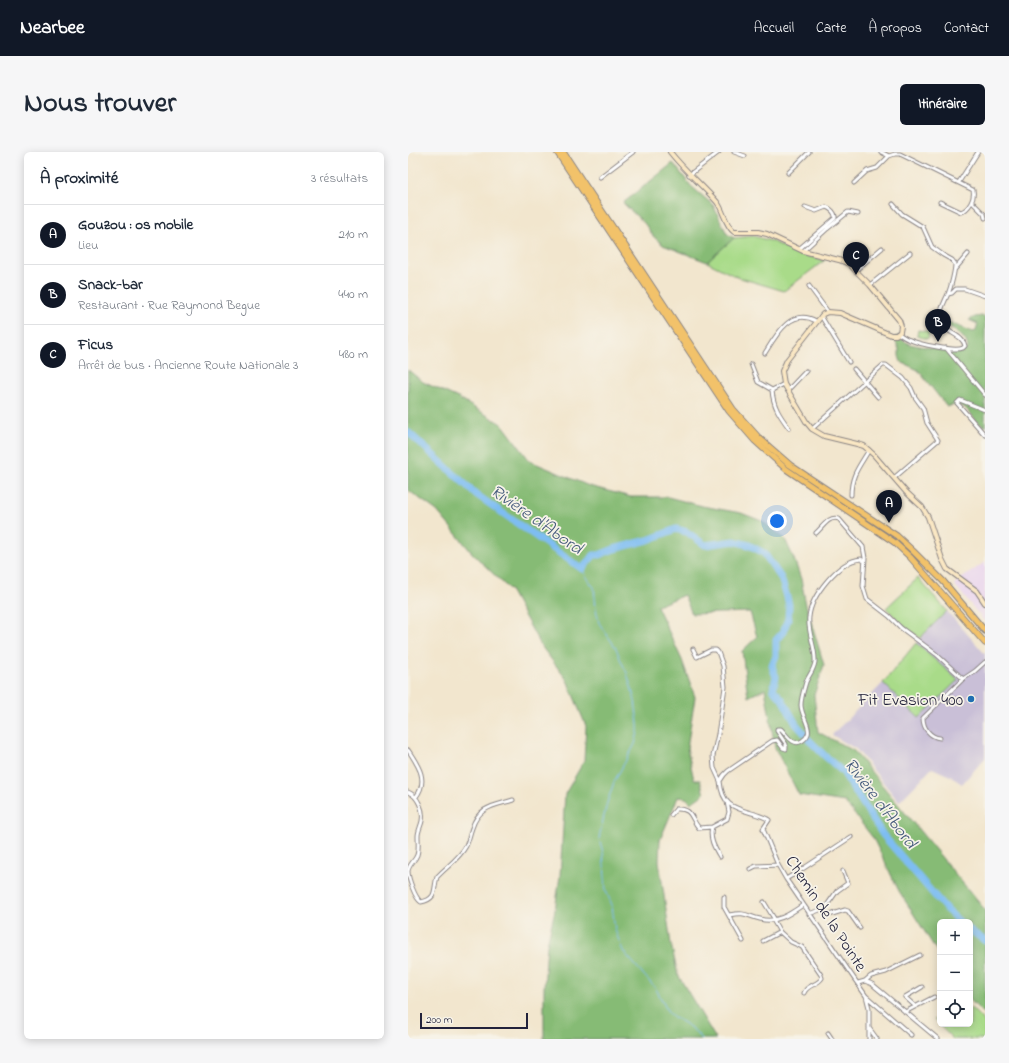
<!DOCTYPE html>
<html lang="fr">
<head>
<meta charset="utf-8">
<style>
	:root { --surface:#fff; --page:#f6f6f7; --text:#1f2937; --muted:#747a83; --line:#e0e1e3; --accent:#111827 }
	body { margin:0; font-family:"Indie Flower",sans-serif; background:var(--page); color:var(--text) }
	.controls { position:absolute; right:12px; bottom:12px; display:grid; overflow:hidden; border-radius:6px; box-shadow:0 2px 10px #0003 }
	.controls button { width:36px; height:36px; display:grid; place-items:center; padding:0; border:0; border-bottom:1px solid var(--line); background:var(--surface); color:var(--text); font:20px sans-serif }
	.scale { position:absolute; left:12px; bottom:10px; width:108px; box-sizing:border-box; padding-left:4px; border:2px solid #22223b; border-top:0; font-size:11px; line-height:14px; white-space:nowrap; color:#22223b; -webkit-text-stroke:3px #f7f3e8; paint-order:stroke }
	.you { position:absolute; left:369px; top:369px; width:14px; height:14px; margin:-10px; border:3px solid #fff; border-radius:50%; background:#1a73e8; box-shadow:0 0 0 6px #1a73e833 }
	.badge { display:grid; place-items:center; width:26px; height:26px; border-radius:50%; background:var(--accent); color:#fff; font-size:13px; font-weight:700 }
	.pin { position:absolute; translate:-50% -33px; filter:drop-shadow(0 1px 2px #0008) }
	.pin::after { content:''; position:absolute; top:21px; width:14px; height:12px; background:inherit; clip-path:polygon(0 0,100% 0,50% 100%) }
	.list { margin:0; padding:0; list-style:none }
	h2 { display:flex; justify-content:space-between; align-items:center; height:52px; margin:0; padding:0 16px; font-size:17px }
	h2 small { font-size:13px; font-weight:400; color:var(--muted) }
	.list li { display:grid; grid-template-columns:26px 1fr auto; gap:12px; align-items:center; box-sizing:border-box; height:60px; padding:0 16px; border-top:1px solid var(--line) }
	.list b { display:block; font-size:15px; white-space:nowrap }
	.list p { margin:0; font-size:13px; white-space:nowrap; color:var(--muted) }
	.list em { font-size:13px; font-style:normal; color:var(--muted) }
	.icon { flex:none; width:22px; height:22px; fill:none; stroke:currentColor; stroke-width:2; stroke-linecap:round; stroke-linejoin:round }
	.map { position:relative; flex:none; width:577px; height:887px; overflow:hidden; border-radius:6px }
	header { display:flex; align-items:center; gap:24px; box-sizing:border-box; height:56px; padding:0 20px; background:var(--accent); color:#fff }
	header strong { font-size:19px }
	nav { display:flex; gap:22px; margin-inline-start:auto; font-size:14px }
	.intro { display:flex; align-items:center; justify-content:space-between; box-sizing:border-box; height:96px; padding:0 24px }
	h1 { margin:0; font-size:28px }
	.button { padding:10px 18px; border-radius:6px; background:var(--accent); color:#fff; font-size:14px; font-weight:700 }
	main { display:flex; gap:24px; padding:0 24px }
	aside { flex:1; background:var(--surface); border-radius:6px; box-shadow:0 2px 10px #0003 }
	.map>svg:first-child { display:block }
	.built { fill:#e8d2ee }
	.industrial { fill:#c9bfd7 }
	.green { fill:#a9db89; stroke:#667e62 }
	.forest { fill:#86bb75; stroke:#546e58 }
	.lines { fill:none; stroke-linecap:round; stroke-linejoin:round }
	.stream { stroke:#7ebdf2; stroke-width:1 }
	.river { stroke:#7ebdf2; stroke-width:7 }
	.minor-casing { stroke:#8a8484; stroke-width:5 }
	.secondary-casing { stroke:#8a8484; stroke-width:6 }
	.trunk-casing { stroke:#8a8484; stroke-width:7 }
	.minor { stroke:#fff; stroke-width:3 }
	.secondary { stroke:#fae7c3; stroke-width:4 }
	.trunk { stroke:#f2c26a; stroke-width:5 }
	.poi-dot { fill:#1f6fb2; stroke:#f7f3e8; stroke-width:1.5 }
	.labels { text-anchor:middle; stroke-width:3.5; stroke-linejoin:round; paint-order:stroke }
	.poi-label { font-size:17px; fill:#22223b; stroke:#f7f3e8; text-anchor:end }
	.street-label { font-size:17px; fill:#22223b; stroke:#f7f3e8 }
	.water-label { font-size:18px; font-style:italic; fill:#42587b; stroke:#f7f3e8 }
</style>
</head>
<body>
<header>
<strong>Nearbee</strong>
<nav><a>Accueil</a><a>Carte</a><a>À propos</a><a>Contact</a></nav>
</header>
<div class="intro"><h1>Nous trouver</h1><a class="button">Itinéraire</a></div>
<main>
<aside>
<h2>À proximité<small>3 résultats</small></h2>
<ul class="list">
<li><span class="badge">A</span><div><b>Gouzou : os mobile</b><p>Lieu</p></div><em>210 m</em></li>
<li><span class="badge">B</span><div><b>Snack-bar</b><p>Restaurant · Rue Raymond Begue</p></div><em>440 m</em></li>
<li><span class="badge">C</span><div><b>Ficus</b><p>Arrêt de bus · Ancienne Route Nationale 3</p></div><em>480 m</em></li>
</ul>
</aside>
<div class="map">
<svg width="577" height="887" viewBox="0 0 577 887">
	<rect width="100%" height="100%" fill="#f7f3e8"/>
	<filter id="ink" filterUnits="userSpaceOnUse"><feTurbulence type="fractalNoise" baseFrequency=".025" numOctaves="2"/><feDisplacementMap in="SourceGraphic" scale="8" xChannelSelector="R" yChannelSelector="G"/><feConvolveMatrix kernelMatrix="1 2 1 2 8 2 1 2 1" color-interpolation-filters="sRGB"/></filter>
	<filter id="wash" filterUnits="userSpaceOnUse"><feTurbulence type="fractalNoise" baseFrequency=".012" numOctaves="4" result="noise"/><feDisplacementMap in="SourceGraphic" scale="16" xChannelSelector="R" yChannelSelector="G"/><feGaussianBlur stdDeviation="0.9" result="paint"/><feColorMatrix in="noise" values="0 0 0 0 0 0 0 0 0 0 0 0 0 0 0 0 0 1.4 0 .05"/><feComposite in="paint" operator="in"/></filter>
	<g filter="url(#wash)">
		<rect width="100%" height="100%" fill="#f2e6ce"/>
		<!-- built -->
		<path class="built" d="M577 410V470L546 432Z"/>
		<!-- industrial -->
		<path class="industrial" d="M539 459 577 502V606L554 632 542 624 524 616 491 650 448 597 424 583 475 531 511 565 549 527 508 491Z"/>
		<!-- green -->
		<path class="green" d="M345 84 363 89 393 103 417 108 376 139 329 125 299 110 326 86Z
			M510 178 521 180 520 187 509 184Z
			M510 426 539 459 512 486 496 474 478 456Z
			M508 491 550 528 511 566 475 531Z
			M562 855 577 870V887H545L526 868 532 862V872H562Z"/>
		<!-- forest -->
		<path class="forest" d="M265 11 283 34 305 53 319 82 326 86 299 110 255 93 245 84 237 72 215 51Z
			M574 164 577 166V275C561 268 561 246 539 255L510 218 493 210 491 204V197L486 186 490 184 501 192 551 201 557 199 560 196C559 183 543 178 535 168L565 180 568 179 570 172 561 168 567 165Z
			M0 218 15 230 50 246 95 273 122 309 181 334 223 345H260L294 354 333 361 354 369 377 387 386 407 393 427 398 453 416 513 406 543 410 580 446 599 577 758V860L575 861 562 848V770H532V804L491 739 465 686 437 650 391 643 367 596 357 537 340 545 334 499 349 485 342 460 284 462 276 443 249 454 274 508 287 545 279 596 286 628H292L296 642 283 651 278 646 270 645 252 688 251 709 263 792 270 823 308 887H136V837L139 792 147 758 152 724 157 642 176 609 178 574 159 528 133 494 102 438 65 402 29 359 0 338Z"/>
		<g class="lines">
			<!-- stream -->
			<path class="stream" d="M174 417 183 432 186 435 188 457 191 471 208 496 213 509 219 521 227 549 230 572V580L227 592 206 630 199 651 192 681 191 687 195 700 198 739 204 753 207 778 215 799 248 837 260 860 267 866 277 871 289 881 293 887"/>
			<!-- river -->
			<path class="river" d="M0 280 69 343 174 417 186 403H191L206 397 240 388 268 377 279 380 297 393 326 389 341 393 356 401 373 426 379 445 381 453 380 467 375 480 368 488V504L364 514 368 525 365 537 374 547 388 572 397 582
				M400 587 418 605 435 620 475 683 539 758 552 770
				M562 778 577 789"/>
		</g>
	</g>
	<g filter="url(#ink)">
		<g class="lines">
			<defs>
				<path id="minor" d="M326 0 337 4
					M473 0 481 4 487 2H492L565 38C567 47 561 57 553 60L532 50
					M380 21 401 0
					M281 23 311 0
					M192 25 225 0
					M551 30 570 0
					M446 31 459 19 469 16 481 4
					M564 50 576 62 577 66
					M485 52 494 62 515 75 524 95 535 103 544 108 547 112C547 119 543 135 540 142 537 149 531 159 532 168 535 181 555 182 557 194L555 196C547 200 511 192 502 188 498 187 494 184 491 182
					M391 97 427 66C428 61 422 56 418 55L408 59 397 55
					M395 99 419 77 440 60 450 62
					M547 117 560 102
					M448 118 474 96
					M462 133 502 101
					M401 134 420 160
					M540 142 544 141 548 137H557L577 144
					M413 164 441 210
					M538 196 577 243
					M357 201C368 183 383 155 408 169
					M343 212 350 230 364 238C365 254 372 264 381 276
					M446 217 470 245
					M364 238 376 232
					M380 238 398 219
					M577 258 552 248 549 251 577 283
					M404 277 475 213H478L495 226 503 236 507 245 515 256 519 271 530 288 486 326
					M443 343C443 323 451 315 461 298
					M408 381C415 375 421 363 431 367L455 395 457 406 455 434 459 447 481 464 493 476 528 502 553 525 555 527 567 519 577 510
					M456 409 453 407C430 409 403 444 401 465 399 480 408 495 407 510 406 518 401 523 398 530 396 537 393 546 393 553 393 563 403 575 400 582 399 585 397 587 394 589 385 595 379 583 373 577H369V579L378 592V597L375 596 369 588 364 589 320 619 316 623 312 629C314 654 326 656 347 662 352 664 357 665 361 668L355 677 370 713 378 727 458 844 461 856V887
					M285 497 289 505 303 498H308L310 500 315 514 317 535 310 582 305 604 306 616 312 629
					M532 586C522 585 515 576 515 566L555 527
					M0 598C10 613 21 628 8 645
					M0 640C10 644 16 658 14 669 13 674 10 679 10 684 10 690 11 697 9 703 7 709 1 712 0 719 0 726 7 746 13 750 30 747 25 737 29 725 39 714 51 707 58 694 61 688 62 681 64 676 71 654 86 654 105 648
					M263 663 268 657C285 656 282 666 291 676L304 675
					M312 705C306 695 301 686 304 675L319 667 321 660 319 650
					M342 717 348 714 370 713
					M378 727 393 718 443 685
					M316 745V755L335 789
					M356 750 367 768
					M415 758 421 763 437 758 440 759 452 776
					M401 762 417 756 429 739 440 731 435 719
					M321 763C338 760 337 763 352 767 368 772 382 762 395 753
					M372 780 383 790 394 795 413 823 414 826C409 834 399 832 396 841
					M355 789 372 780 365 768
					M457 829 463 824 478 820 512 803
					M450 831 457 829 464 832 530 887
					M458 844 503 883
					M507 854 497 845 514 835
					M497 860 526 845
					M461 876 469 887
					M420 881 424 887"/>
				<path id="secondary" d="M262 0C276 18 294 33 309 50 316 59 317 73 326 80H350L359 82 395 99 431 108 441 112 462 133 491 168 493 174 492 180 488 183H483L432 161 420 160 415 162 379 208 374 219 376 232 399 271 404 277 416 284 449 292 456 294 466 303 498 340 514 355 520 365 534 407 539 417 569 439 577 451"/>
				<path id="trunk" d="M149 0 321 259 347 289 378 317 486 390 502 405 577 491
					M155 0 325 257 351 286 382 313 489 384 505 399 535 429 577 479"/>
			</defs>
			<!-- minor casing -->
			<use href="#minor" class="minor-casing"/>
			<!-- secondary casing -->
			<use href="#secondary" class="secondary-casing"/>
			<!-- trunk casing -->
			<use href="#trunk" class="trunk-casing"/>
			<!-- minor -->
			<use href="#minor" class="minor"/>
			<!-- secondary -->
			<use href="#secondary" class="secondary"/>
			<!-- trunk -->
			<use href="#trunk" class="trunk"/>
		</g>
	</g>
	<!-- markers -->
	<circle class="poi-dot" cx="563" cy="547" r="4"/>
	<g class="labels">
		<!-- poi labels -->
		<g class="poi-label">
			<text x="555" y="553">Fit Evasion 400</text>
		</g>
		<!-- street labels -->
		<g class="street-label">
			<text transform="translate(419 761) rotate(57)" y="6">Chemin de la Pointe</text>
		</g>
		<!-- water labels -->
		<g class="water-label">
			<text transform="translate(129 367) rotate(35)" y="6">Rivière d'Abord</text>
			<text transform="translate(473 651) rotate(53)" y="6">Rivière d'Abord</text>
		</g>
	</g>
</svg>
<div class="controls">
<button>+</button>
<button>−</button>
<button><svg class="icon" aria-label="locate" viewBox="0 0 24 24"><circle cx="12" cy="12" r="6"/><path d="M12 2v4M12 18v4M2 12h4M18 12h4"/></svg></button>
</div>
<div class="scale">200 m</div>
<div class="you"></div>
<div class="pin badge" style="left:481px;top:371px">A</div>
<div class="pin badge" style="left:530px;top:190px">B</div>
<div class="pin badge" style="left:448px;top:123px">C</div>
</div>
</main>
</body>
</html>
